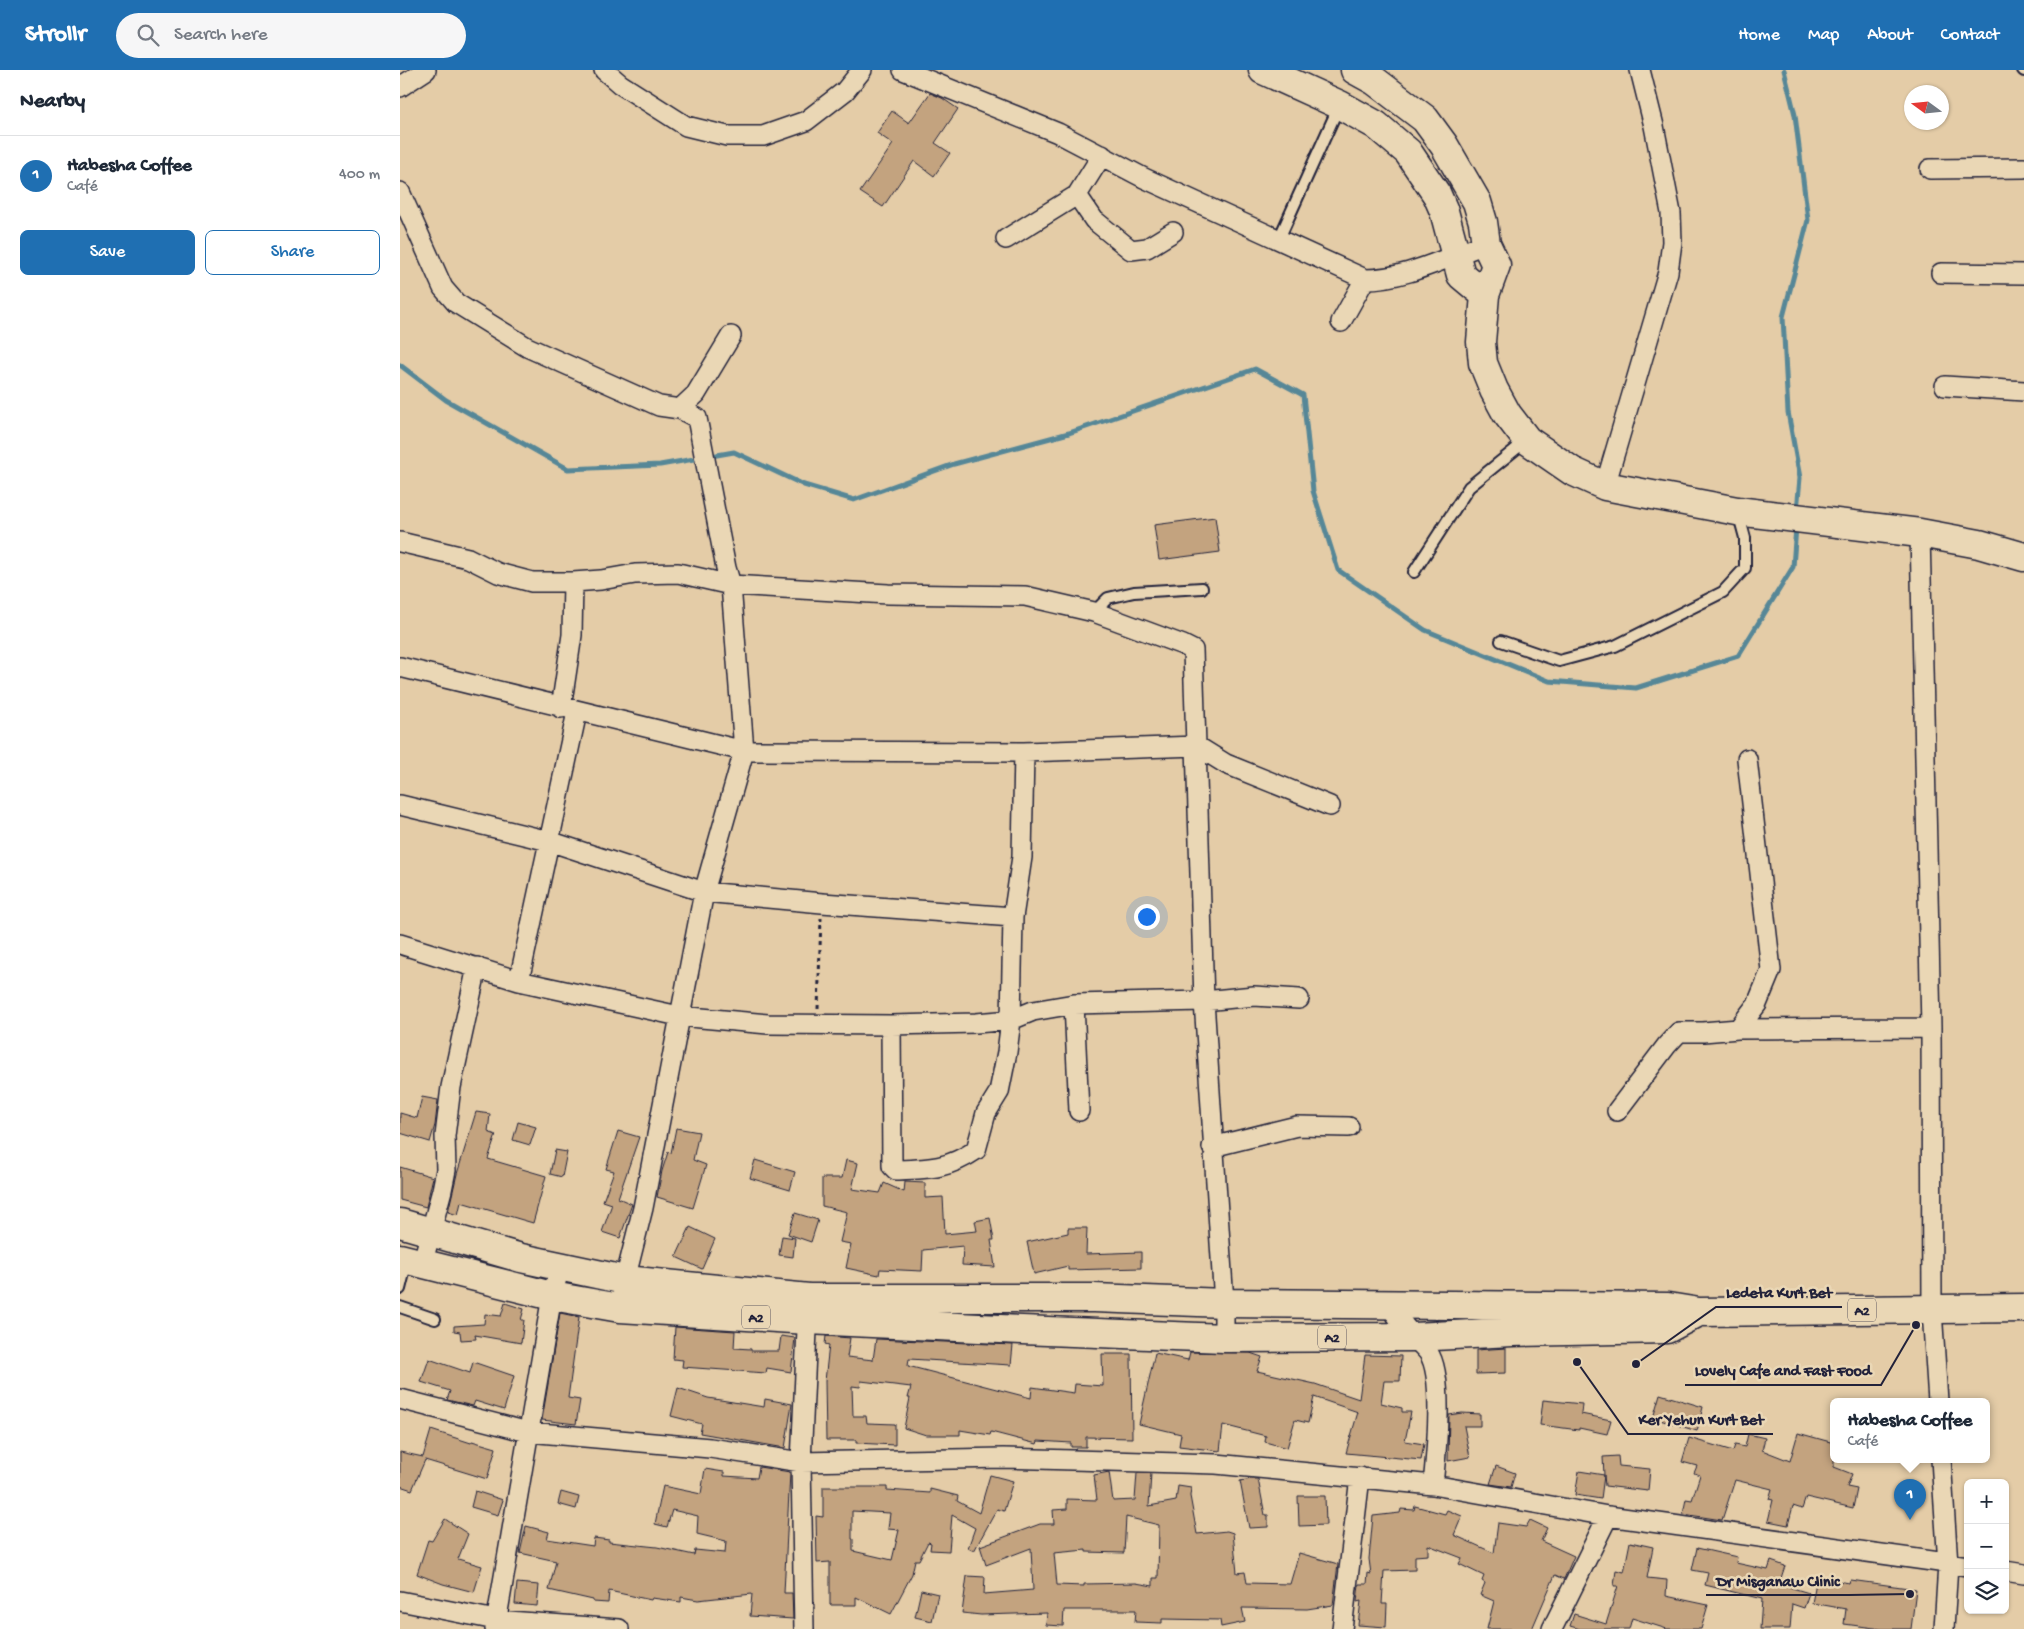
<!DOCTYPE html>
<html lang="en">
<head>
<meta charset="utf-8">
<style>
	:root { --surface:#fff; --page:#f6f6f7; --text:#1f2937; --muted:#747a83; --line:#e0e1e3; --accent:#1f6fb2 }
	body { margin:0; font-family:"Gochi Hand",sans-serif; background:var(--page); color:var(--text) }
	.controls { position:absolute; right:15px; bottom:15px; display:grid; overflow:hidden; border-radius:8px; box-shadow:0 1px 4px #0004 }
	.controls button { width:45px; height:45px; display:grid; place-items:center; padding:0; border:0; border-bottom:1px solid var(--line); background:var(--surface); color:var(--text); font:25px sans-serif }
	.compass { position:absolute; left:1504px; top:15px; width:45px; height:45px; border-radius:50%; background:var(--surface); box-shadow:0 1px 4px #0004; rotate:285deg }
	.you { position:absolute; left:746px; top:846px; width:18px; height:18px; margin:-12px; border:4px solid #fff; border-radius:50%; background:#1a73e8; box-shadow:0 0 0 8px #1a73e833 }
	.badge { display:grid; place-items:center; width:32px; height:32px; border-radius:50%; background:var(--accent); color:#fff; font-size:16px; font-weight:700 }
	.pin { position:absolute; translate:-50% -41px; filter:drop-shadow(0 1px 2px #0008) }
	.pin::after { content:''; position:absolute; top:26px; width:18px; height:15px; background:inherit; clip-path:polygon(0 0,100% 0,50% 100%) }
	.popup { position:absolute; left:1430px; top:1328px; width:160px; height:65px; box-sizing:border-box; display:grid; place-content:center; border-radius:8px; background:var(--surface); filter:drop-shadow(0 1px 4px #0005); font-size:16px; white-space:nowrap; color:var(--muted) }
	.popup b { font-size:19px; color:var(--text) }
	.popup::after { content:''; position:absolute; left:50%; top:100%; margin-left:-10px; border:10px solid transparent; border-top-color:var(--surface) }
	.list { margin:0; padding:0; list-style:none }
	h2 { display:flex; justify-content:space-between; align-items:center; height:65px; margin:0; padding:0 20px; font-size:21px }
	h2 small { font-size:16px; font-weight:400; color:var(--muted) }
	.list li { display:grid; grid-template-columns:32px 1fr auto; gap:15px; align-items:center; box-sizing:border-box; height:80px; padding:0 20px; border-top:1px solid var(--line) }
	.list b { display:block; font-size:19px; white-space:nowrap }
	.list p { margin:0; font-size:16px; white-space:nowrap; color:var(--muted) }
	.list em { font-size:16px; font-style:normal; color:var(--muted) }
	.actions { display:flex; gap:10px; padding:15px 20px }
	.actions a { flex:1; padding:11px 0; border:1px solid var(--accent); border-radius:8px; text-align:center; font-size:18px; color:var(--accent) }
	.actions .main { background:var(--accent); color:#fff }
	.icon { flex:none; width:28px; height:28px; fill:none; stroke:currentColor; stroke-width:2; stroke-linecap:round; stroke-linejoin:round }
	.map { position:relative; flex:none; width:1624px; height:1559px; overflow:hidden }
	header { display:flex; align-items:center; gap:30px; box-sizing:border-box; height:70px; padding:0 25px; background:var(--accent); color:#fff }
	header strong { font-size:24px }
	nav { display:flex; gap:28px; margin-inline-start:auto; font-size:18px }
	.search { width:350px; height:45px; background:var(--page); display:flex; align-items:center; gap:12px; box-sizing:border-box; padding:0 18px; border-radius:28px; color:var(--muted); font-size:19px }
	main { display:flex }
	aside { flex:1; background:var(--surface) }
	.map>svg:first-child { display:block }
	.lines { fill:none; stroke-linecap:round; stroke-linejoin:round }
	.stream { stroke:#578797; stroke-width:5 }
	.building { fill:#c3a37f; stroke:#22223b; fill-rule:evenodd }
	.lane-casing { stroke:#22223b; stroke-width:14 }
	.street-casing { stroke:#22223b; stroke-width:22 }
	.secondary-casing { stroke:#22223b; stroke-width:31 }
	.highway-casing { stroke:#22223b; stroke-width:31 }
	.path { stroke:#22223b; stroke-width:3; stroke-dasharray:4 4; stroke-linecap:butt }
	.lane { stroke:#ead7b5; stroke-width:10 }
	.street { stroke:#ead7b5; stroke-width:19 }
	.secondary { stroke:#ead7b5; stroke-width:28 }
	.highway { stroke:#ead7b5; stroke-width:28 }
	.labels { text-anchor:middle; stroke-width:5; stroke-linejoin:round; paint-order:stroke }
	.shield { fill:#ead7b5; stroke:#5e5860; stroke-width:1 }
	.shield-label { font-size:14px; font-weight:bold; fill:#22223b }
	.leader { fill:none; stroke:#22223b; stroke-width:2 }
	.callout-dot { fill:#22223b; stroke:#ead7b5; stroke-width:2 }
	.callout-label { font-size:16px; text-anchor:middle; font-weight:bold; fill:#22223b; stroke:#ead7b5; stroke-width:5; stroke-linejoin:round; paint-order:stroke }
</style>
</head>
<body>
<header>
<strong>Strollr</strong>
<div class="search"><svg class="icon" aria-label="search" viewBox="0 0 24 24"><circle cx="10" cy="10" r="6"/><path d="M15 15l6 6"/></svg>Search here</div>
<nav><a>Home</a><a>Map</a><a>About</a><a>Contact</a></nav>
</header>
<main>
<aside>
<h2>Nearby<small></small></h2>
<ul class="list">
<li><span class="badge">1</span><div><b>Habesha Coffee</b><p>Café</p></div><em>400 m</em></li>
</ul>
<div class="actions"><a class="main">Save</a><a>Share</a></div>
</aside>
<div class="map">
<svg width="1624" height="1559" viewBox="0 0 1624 1559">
	<rect width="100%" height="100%" fill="#e4cca7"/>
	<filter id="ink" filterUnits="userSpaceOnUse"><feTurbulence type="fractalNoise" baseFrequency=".02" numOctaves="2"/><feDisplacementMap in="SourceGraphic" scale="10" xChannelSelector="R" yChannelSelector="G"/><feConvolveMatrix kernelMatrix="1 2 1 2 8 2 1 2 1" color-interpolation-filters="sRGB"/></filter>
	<g filter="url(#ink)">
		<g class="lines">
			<!-- stream -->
			<path class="stream" d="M1384 0 1395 45 1408 150 1383 247 1388 342 1400 408 1397 441
				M0 295 46 330 168 399 260 395 334 382 404 415 454 430 554 394 669 363 855 299 903 325 913 421 938 500 1025 560 1149 611 1236 618 1338 586 1393 497 1396 457"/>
		</g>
		<!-- building -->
		<path class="building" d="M530 23 542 28 558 39 535 73 550 83 534 106 514 91 483 137 460 122 493 74 477 63 492 41 509 53Z
			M815 447 820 482 759 490 754 455Z
			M22 1027 38 1030 35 1055 30 1072 0 1063V1043L17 1048Z
			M76 1042 90 1044 88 1062 96 1065 88 1089 146 1106 133 1153 61 1132 58 1145 48 1142 57 1104Z
			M118 1052 136 1057 130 1075 113 1070Z
			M276 1058 299 1062 293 1090 306 1095 293 1138 257 1127 262 1101 268 1082 271 1083Z
			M218 1061 239 1067 218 1128 232 1134 220 1168 202 1162 212 1134 203 1131 214 1101 206 1099Z
			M155 1080 167 1082 162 1107 150 1104Z
			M355 1090 395 1102 390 1120 350 1108Z
			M446 1090 458 1093 452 1119 480 1123 484 1113 504 1122 505 1112 525 1113V1128L543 1127 545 1164 577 1161 575 1151 590 1148 594 1170H591L595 1197 562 1195 563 1176 523 1180 522 1201 480 1199 479 1205 446 1198 451 1174 440 1172 447 1142 422 1136V1108H442Z
			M0 1097 33 1107 26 1137 0 1130Z
			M395 1143 418 1150 411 1172 388 1164Z
			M290 1157 315 1169 302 1199 276 1187Z
			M668 1158H687L686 1184 741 1182V1198L668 1200V1196L634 1204 627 1172 668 1163Z
			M382 1166 395 1168 393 1187 379 1185Z
			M105 1233 124 1239 121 1250H124L121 1273 75 1265 76 1269 61 1270 60 1262 54 1261V1256L84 1254 85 1244 101 1246Z
			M160 1243 179 1247 168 1328 180 1330 176 1354 142 1350Z
			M275 1257 335 1261 334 1278 351 1279V1281H379L381 1266 395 1268 391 1302 367 1298 366 1303 282 1297 283 1290 273 1289Z
			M426 1266 450 1268 447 1287 473 1290 476 1269 613 1275 611 1295 509 1289 508 1296 631 1328 632 1317 674 1323 675 1314 703 1316 702 1284H731L732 1368 686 1367V1377H671V1373L638 1371 637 1374 591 1362 590 1365 560 1360V1365H526L504 1358 510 1328H508L511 1317 461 1311 460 1317 452 1316 453 1346H466L467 1353 495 1354V1375L456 1373V1370H426L425 1311 429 1275 425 1274Z
			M1106 1278V1303L1076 1304V1280Z
			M790 1282 850 1283 862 1287 857 1301 915 1314 959 1329 965 1285 1001 1286 1000 1311H984L981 1333 1002 1338V1342H1011L1005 1371 1024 1374 1021 1390 946 1383 958 1342 914 1327 908 1353 895 1350 887 1378 865 1372 866 1366 823 1355 820 1381 779 1376 781 1364 739 1354 755 1283 788 1290Z
			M29 1289 70 1303 73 1292 114 1306 104 1340 75 1331 73 1336 47 1330 50 1321 21 1312Z
			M278 1318 308 1328 364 1337 365 1329 392 1334 385 1378 300 1363 302 1354 271 1346Z
			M1260 1324 1303 1337 1297 1361 1253 1348Z
			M1143 1330 1182 1334 1181 1344 1211 1350 1207 1364 1179 1358V1360L1140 1355Z
			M1062 1343 1080 1344V1356H1064L1070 1387 1048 1391 1049 1345Z
			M31 1360 71 1373 72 1371 96 1378 87 1409 25 1390 12 1420 0 1416V1382L23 1387Z
			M1398 1363 1434 1373V1397L1452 1404 1447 1417 1457 1419 1453 1438 1406 1427 1402 1439 1393 1436 1388 1455 1368 1451 1373 1430 1369 1429 1372 1419 1335 1410 1322 1450 1283 1444 1286 1429 1292 1430 1300 1405 1294 1403 1297 1396 1282 1392 1289 1368 1333 1381 1335 1375 1345 1377 1348 1364 1365 1368 1362 1380 1390 1391Z
			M1218 1386 1219 1396 1250 1399 1248 1421 1205 1416 1204 1405 1201 1429 1175 1425 1179 1401 1204 1405 1203 1387Z
			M1096 1396 1115 1403 1111 1417 1090 1414Z
			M359 1397 390 1402 384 1523H392L393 1549 350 1546 352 1524 298 1530 281 1527V1532L252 1528 251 1530 209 1521 208 1533 193 1532V1530L149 1520 156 1491 120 1483 126 1456 149 1462 147 1469 193 1476 194 1468 209 1470V1472L257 1477 294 1485 295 1480 325 1483 326 1471 297 1464 298 1446 272 1440 267 1457 255 1454 263 1416 301 1424 305 1399 324 1402V1406L357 1408Z
			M709 1402 713 1431 735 1430 737 1403H751L749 1436 776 1431 778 1416 791 1418 790 1426 797 1464 827 1461 833 1463 837 1503 845 1502 847 1513 890 1514 899 1483 938 1494 933 1535 907 1539 842 1538 845 1552 821 1557 820 1550 762 1549V1553L735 1552 736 1540H664L663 1556 646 1555 647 1543 581 1545 562 1543 567 1506 585 1507 584 1524 633 1520 631 1478 586 1495 580 1476 640 1454H654L653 1440 667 1439V1429L697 1430 694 1405ZM726 1447 759 1455 758 1508H753V1516L736 1513 684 1514V1516L657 1515 654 1483 686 1480V1482L724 1483Z
			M590 1405 613 1411 604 1441 597 1439 574 1481 568 1478 575 1458 552 1445 549 1481 530 1480 531 1473 528 1472 519 1490H515L512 1504 491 1544 456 1527V1535H430V1492L417 1493 416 1446 423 1447V1417H487V1420L530 1423V1419L558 1426 557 1431 579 1443ZM452 1441 490 1443 488 1459 499 1460 492 1490 453 1481V1469H452Z
			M852 1409H858L865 1445H868V1457L849 1458 840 1411Z
			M75 1421 103 1430 98 1445 71 1437Z
			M161 1422 179 1427 176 1439 158 1434Z
			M898 1426H925L926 1455 899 1456Z
			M1015 1436 1045 1444 1047 1440 1062 1446 1054 1465 1094 1483 1098 1453 1126 1457 1130 1450 1147 1458 1141 1471 1174 1486 1164 1509 1155 1505 1132 1559H1087L1094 1531 1080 1525 1085 1513 1082 1511 1084 1506 1059 1494 1062 1488 1028 1475V1485L1015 1486V1500L984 1501 982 1534H987L986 1557 958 1555 961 1531 957 1532 959 1514H967L968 1503 971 1504 969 1489 973 1446 1000 1443 1001 1439 1014 1440Z
			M45 1449 68 1464 58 1489 82 1496 74 1522 43 1514 17 1504 28 1470 32 1471Z
			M1230 1472 1253 1477 1247 1508 1267 1510 1266 1526 1308 1535 1301 1559H1267L1232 1548 1229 1559H1180L1170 1556 1174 1544 1206 1554 1218 1516H1214L1216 1500 1224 1502Z
			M1297 1478 1337 1487 1336 1493 1368 1500 1371 1491 1385 1496 1379 1514 1409 1523 1404 1538 1392 1534 1390 1559H1360L1362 1529 1305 1515 1308 1503 1292 1500Z
			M1417 1507 1449 1513 1450 1510 1516 1519 1511 1559H1482L1444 1554 1446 1539 1412 1533Z
			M117 1513 139 1515 137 1536 115 1534Z
			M521 1520 538 1524 532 1551 515 1547Z"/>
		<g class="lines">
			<defs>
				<path id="lane" d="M1623 0 1624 1
					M878 171 939 36
					M1014 502 1069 417 1127 370
					M694 542 708 528 734 522 802 518
					M1101 571 1159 591 1215 576 1323 522 1345 498V468L1338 442
					M0 1219 7 1191
					M0 1237 35 1249"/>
				<path id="street" d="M204 0 220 14 286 56 327 66H363L406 51 445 21 462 0
					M503 0 658 63 744 108 965 209C1007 209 1046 187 1086 174
					M0 17 26 0
					M1530 99 1624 98
					M0 122 43 218 56 233 127 277 259 336 280 339 297 348 326 498 331 515 344 681 304 822 243 1138 225 1210 220 1238
					M677 125 694 150 731 180 747 178 773 162
					M606 169 677 125 702 85
					M1541 203 1624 204
					M941 252 965 209
					M1545 316 1624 321
					M280 339 296 324 331 266
					M1205 416 1268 202 1272 172 1271 143 1254 56 1240 0
					M1520 463 1531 958 1532 1240 1538 1331
					M0 472 68 488 98 503 132 512H173L201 510 235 504 278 503 331 515 488 524 625 526 694 542 783 575 793 580 804 931 824 1233V1268
					M0 597 344 681 624 682 797 676 826 694 930 736
					M161 638 172 565 173 512
					M0 735 149 771 304 822 422 833 613 847
					M0 874 119 911 279 946 368 954 491 955 576 953 611 950 633 941 674 934 804 931 854 926 899 929
					M119 911 177 642
					M674 934 679 1041
					M491 955 492 1096 496 1100C529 1099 548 1099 576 1080L586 1043 599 1022 607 982 611 950 613 847 622 787 624 682
					M1338 959 1357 934 1371 900 1347 689
					M1217 1041 1267 975 1279 962H1303L1338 959 1531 958
					M812 1077 897 1056 949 1057
					M22 1195 42 1120 46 1100 45 1066 51 1017 77 897
					M989 1235C997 1246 1005 1258 1015 1268 1019 1273 1024 1277 1028 1282 1045 1306 1036 1385 1033 1415
					M0 1329 128 1362 310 1378 401 1392 603 1388 816 1394 1033 1415 1208 1446 1568 1496
					M1541 1389 1548 1494 1544 1559
					M1605 1501 1624 1504
					M0 1531 96 1550 219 1559
					M95 1559 152 1226 160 1197
					M404 1559 401 1392 408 1238
					M942 1559 960 1407
					M1152 1559 1208 1446"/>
				<path id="secondary" d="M863 0 940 35 976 55 1008 82 1037 125 1044 141 1061 205 1085 225
					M955 0 975 11 1025 49 1044 75 1077 132 1083 152 1086 174 1096 195 1085 225 1081 272 1083 293 1094 320 1107 344 1127 370 1172 401 1205 416 1337 441 1520 463 1579 474 1624 487"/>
				<path id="highway" d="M0 1153 121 1188 225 1210 409 1228H694L824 1233 1268 1237 1299 1242 1624 1238
					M0 1188 152 1226 220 1238 408 1250 622 1260 824 1268 1014 1267 1112 1262 1267 1259 1299 1242"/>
			</defs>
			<!-- lane casing -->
			<use href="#lane" class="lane-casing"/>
			<!-- street casing -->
			<use href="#street" class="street-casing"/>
			<!-- secondary casing -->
			<use href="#secondary" class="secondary-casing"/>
			<!-- highway casing -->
			<use href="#highway" class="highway-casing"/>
			<!-- path -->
			<path class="path" d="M418 939 421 848"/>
			<!-- lane -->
			<use href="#lane" class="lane"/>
			<!-- street -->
			<use href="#street" class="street"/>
			<!-- secondary -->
			<use href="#secondary" class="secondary"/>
			<!-- highway -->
			<use href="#highway" class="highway"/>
		</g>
	</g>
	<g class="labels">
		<!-- shield labels -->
		<g class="shield">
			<rect x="1448" y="1228.5" width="28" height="23" rx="4"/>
			<rect x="342" y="1235.5" width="28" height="23" rx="4"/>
			<rect x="918" y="1255.5" width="28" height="23" rx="4"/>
		</g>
		<g class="shield-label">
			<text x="1462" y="1245">A2</text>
			<text x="356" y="1252">A2</text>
			<text x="932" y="1272">A2</text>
		</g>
	</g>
	<!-- callouts -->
	<path class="leader" d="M1236 1294L1316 1237H1442M1516 1255L1481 1315H1285M1177 1292L1228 1364H1373M1510 1524L1449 1525H1306"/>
	<g class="callout-dot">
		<circle cx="1236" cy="1294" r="5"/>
		<circle cx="1516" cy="1255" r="5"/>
		<circle cx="1177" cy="1292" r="5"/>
		<circle cx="1510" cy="1524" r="5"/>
	</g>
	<g class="callout-label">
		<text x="1379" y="1227">Ledeta Kurt Bet</text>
		<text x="1383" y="1305">Lovely Cafe and Fast Food</text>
		<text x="1301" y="1354">Ker Yehun Kurt Bet</text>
		<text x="1378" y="1516">Dr Misganaw Clinic</text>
	</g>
</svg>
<div class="controls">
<button>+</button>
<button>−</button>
<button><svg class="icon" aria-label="layers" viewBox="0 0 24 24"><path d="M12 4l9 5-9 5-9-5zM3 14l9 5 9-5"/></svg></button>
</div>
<svg class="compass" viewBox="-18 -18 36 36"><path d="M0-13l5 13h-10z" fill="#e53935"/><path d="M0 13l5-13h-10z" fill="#747a83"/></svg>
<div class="you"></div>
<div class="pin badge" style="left:1510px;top:1450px">1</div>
<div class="popup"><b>Habesha Coffee</b>Café</div>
</div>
</main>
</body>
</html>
